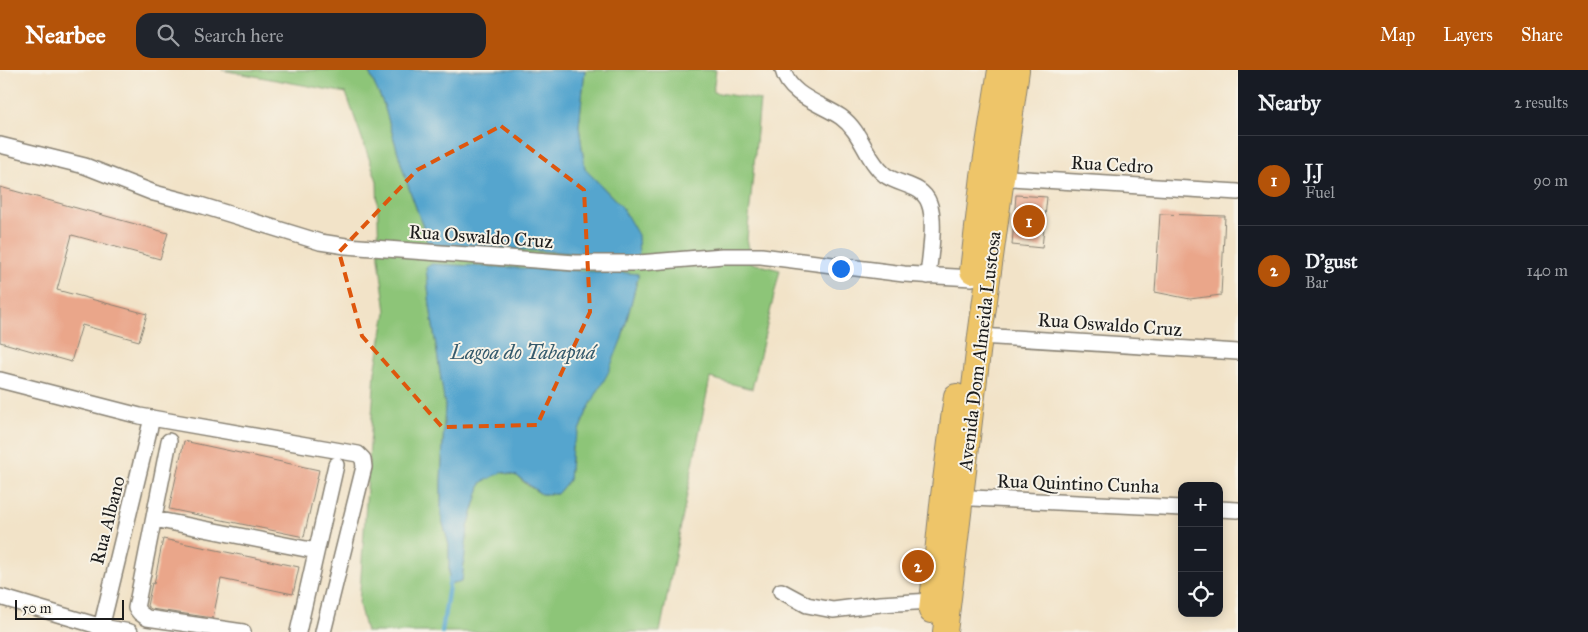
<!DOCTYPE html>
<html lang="en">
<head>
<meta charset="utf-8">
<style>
	:root { --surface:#171b24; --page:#20242c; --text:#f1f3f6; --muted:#9ea1a6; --line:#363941; --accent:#b45309 }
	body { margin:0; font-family:"IM FELL Great Primer",serif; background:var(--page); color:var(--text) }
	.controls { position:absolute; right:15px; bottom:15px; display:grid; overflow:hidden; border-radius:10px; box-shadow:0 2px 12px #0003 }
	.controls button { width:45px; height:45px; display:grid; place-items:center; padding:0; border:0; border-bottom:1px solid var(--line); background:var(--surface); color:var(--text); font:25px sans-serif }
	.scale { position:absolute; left:15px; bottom:12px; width:109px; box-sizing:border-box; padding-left:5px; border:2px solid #1c1c1c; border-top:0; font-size:14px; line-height:18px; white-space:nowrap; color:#1c1c1c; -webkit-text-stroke:4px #f7f3e8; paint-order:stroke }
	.you { position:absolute; left:840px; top:198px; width:18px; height:18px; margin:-12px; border:4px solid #fff; border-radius:50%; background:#1a73e8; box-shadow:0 0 0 8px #1a73e833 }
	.badge { display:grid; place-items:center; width:32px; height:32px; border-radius:50%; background:var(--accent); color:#fff; font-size:16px; font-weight:700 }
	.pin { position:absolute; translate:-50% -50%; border:2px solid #fff; box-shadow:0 1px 5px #0006 }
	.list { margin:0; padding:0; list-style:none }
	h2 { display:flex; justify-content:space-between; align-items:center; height:65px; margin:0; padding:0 20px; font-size:21px }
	h2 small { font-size:16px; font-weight:400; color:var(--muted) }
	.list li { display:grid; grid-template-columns:32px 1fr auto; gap:15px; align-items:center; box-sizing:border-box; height:90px; padding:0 20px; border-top:1px solid var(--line) }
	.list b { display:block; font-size:19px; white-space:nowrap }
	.list p { margin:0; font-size:16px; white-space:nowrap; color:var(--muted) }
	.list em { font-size:16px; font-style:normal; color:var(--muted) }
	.icon { flex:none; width:28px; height:28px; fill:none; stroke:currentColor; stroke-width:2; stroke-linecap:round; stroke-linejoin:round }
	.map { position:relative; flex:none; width:1238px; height:562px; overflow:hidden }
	header { display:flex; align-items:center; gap:30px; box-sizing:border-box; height:70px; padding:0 25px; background:var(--accent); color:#fff }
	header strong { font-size:24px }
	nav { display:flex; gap:28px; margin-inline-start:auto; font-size:18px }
	.search { width:350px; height:45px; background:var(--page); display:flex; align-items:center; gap:12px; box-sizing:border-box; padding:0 18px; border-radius:15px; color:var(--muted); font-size:19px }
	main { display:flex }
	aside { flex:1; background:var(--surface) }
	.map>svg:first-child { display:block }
	.green { fill:#8dc578; stroke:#54704a; fill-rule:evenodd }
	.water { fill:#54a5ce; stroke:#386075 }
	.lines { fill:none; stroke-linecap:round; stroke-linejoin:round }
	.stream { stroke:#54a5ce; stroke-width:4.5 }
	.building { fill:#eaa68a }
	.street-casing { stroke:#878072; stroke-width:18 }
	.primary-casing { stroke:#878072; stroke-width:26 }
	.street { stroke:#fff; stroke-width:15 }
	.primary { stroke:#eec569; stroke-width:24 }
	.marked { fill:none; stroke:#de560d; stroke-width:4; stroke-dasharray:10 6; stroke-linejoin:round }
	.labels { text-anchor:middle; stroke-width:4; stroke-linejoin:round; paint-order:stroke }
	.street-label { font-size:19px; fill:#1c1c1c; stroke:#f7f3e8 }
	.water-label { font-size:20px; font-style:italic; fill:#355a6c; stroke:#f7f3e8 }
</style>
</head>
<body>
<header>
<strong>Nearbee</strong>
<div class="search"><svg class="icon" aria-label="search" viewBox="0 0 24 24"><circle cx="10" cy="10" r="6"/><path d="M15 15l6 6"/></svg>Search here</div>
<nav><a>Map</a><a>Layers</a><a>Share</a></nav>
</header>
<main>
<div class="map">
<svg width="1238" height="562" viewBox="0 0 1238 562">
	<rect width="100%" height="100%" fill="#f7f3e8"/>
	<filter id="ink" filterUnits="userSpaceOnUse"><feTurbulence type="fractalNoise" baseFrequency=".02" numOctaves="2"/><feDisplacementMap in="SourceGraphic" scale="10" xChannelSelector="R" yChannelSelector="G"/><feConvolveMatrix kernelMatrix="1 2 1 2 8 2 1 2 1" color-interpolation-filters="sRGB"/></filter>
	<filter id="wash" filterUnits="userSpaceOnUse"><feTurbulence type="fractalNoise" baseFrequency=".0096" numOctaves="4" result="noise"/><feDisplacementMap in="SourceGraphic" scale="20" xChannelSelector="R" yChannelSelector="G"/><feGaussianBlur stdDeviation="1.12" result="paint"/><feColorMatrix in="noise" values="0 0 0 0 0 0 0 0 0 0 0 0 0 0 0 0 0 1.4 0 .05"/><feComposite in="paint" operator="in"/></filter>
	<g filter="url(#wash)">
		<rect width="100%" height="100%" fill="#f2e3c8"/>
		<!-- green -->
		<path class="green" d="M222 0H368L384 35 406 110 426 165 427 176H465L575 184 622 137 585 99 579 56 585 0H716L713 22 760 30 747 169 752 193 780 200 752 319 710 308 660 562H366L359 534 375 302 386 242 379 188 377 111 346 23ZM426 197 638 204V207L622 268 588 339 572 377 569 410 557 424H541L527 415 517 406 501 402 481 413 468 457 462 511 449 514V475L441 446V410L445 336 430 236Z"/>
		<!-- water -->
		<path class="water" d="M368 0H585L579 56 585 99 622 137 638 165 639 189C569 182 498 177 427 176L426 165 406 110 384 35Z
			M432 194 628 203 638 204V207L622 268 608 303 588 339 572 377 569 410 557 424H541L517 406 502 402 481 413 468 457 462 511 449 514V475L441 446V410L445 336 430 236 426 197Z"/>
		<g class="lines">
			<!-- stream -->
			<path class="stream" d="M442 562 450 509"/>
		</g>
		<g id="blocks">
			<!-- building -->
			<path class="building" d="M0 117 168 163 160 189 72 165 57 220 147 244 139 271 82 255 71 292 0 272Z
				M1016 125 1047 127 1042 178 1012 175Z
				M1160 144 1225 146 1221 225 1190 229 1155 222Z
				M184 371 319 400 304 467 169 439Z
				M163 469 299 497 293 524 221 509 213 548 151 539 147 536 152 513 154 514Z"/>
		</g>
	</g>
	<g filter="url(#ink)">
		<use href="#blocks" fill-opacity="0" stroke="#878072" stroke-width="1"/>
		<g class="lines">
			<defs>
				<path id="street" d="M783 0C789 26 822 34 841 47 862 62 866 90 885 105 900 116 922 114 929 133 936 150 930 186 928 206
					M0 75 85 96 154 123 200 135 320 172 346 176 575 193H639L723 186H761L904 204 972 208
					M994 107 1238 122
					M980 266 1238 282
					M0 310 140 346 358 384 363 389 364 397 323 562
					M169 371 136 538 140 543 147 548 243 562
					M952 427 1182 438
					M1219 439 1238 440
					M154 449 316 481
					M781 521 807 535 833 540 880 534 932 531
					M0 527 102 557 130 562
					M100 562 152 348
					M298 562 336 395"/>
				<path id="primary" d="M972 201 983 106 1000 0
					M931 541 943 426 956 326
					M945 562 980 266 1017 0"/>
			</defs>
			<!-- street casing -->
			<use href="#street" class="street-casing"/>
			<!-- primary casing -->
			<use href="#primary" class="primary-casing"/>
			<!-- street -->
			<use href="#street" class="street"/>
			<!-- primary -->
			<use href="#primary" class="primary"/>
		</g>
	</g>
	<!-- marked area -->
	<path class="marked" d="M501 56 584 120 590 242 537 355 442 357 362 266 339 182 417 100Z"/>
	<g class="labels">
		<!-- street labels -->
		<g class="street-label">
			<text transform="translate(1112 94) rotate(3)" y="7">Rua Cedro</text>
			<text transform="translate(481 166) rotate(4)" y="7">Rua Oswaldo Cruz</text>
			<text transform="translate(1110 254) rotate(4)" y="7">Rua Oswaldo Cruz</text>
			<text transform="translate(979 281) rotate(-83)" y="7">Avenida Dom Almeida Lustosa</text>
			<text transform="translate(1078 413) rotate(2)" y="7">Rua Quintino Cunha</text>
			<text transform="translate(107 450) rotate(-76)" y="7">Rua Albano</text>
		</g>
		<!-- water labels -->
		<g class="water-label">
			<text x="523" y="289">Lagoa do Tabapuá</text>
		</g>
	</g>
</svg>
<div class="controls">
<button>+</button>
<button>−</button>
<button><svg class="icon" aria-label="locate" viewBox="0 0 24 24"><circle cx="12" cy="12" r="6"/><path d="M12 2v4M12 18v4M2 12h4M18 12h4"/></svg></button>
</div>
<div class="scale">50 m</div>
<div class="you"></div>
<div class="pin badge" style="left:1029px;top:151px">1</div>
<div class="pin badge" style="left:918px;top:496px">2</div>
</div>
<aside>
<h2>Nearby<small>2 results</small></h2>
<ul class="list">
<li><span class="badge">1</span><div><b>J.J</b><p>Fuel</p></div><em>90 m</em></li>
<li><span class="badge">2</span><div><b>D'gust</b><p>Bar</p></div><em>140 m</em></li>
</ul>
</aside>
</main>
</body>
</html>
